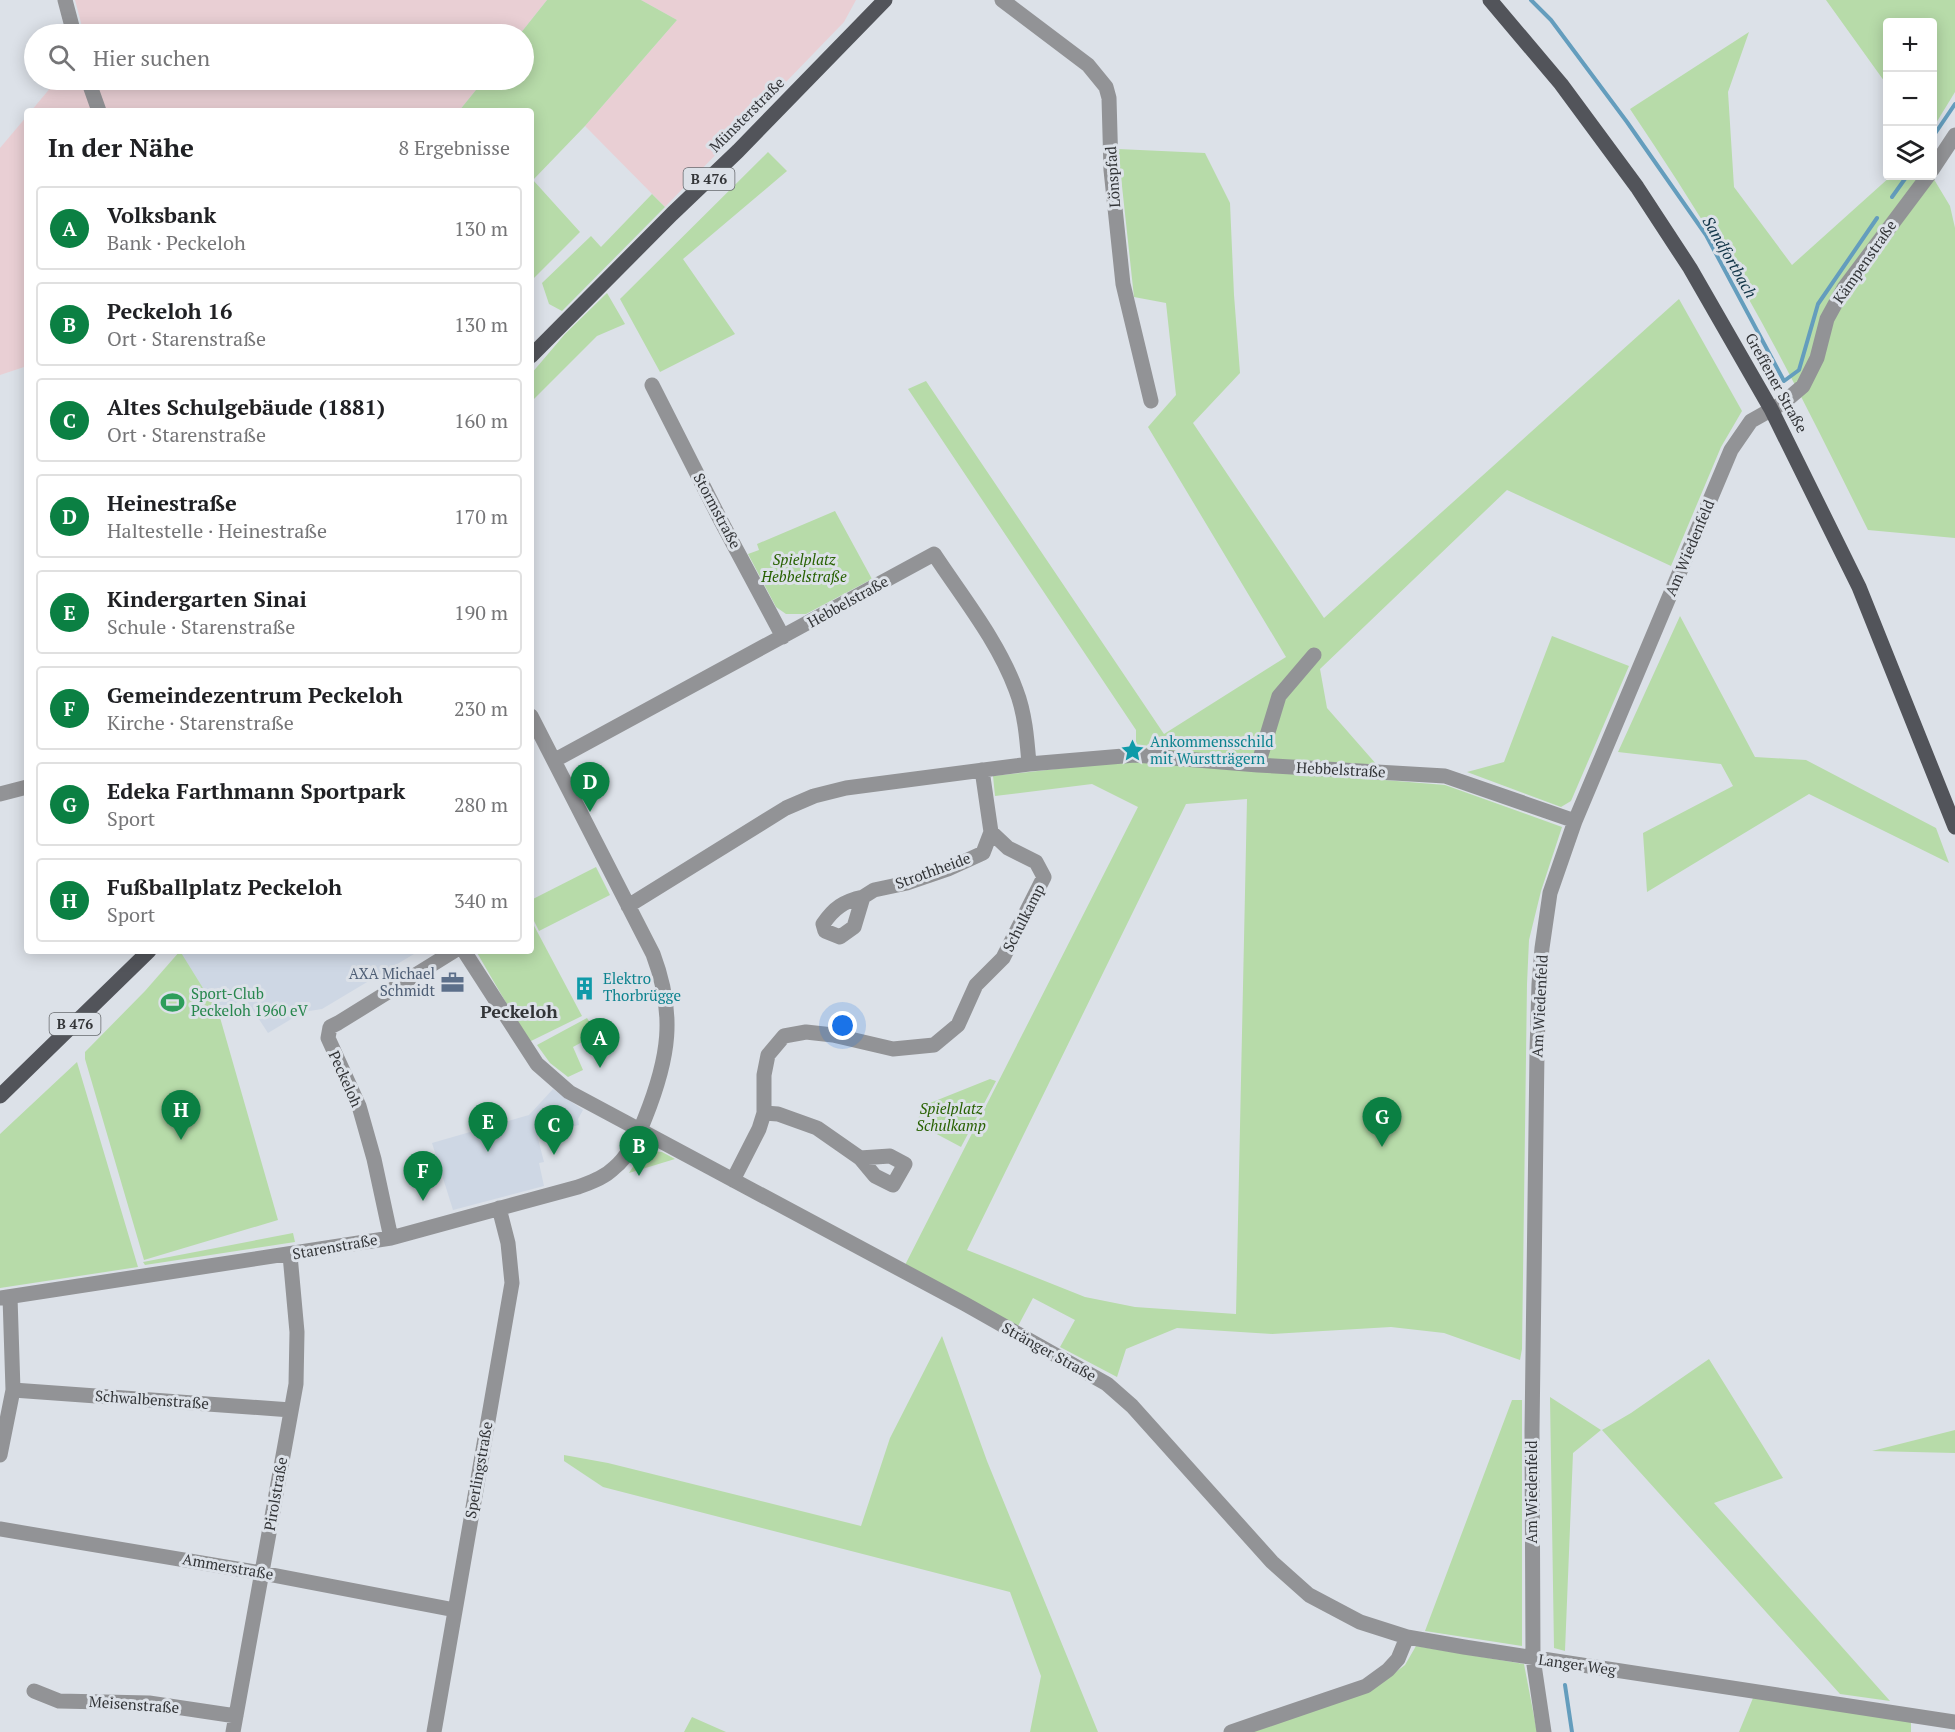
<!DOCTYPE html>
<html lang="de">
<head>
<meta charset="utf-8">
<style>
	:root { --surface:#fff; --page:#f6f6f6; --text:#202124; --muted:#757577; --line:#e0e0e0; --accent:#0b8043 }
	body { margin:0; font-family:"PT Serif",serif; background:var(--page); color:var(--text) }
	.controls { position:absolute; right:18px; top:18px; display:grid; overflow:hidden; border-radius:6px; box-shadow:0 3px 15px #0003 }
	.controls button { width:54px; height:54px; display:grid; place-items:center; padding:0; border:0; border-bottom:2px solid var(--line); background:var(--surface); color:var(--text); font:30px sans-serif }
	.you { position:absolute; left:843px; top:1026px; width:21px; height:21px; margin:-15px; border:4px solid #fff; border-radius:50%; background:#1a73e8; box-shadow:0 0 0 9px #1a73e833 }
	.badge { display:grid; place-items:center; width:39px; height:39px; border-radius:50%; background:var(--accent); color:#fff; font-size:20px; font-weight:700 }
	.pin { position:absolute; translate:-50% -50px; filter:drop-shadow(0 2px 3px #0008) }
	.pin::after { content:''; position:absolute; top:32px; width:21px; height:18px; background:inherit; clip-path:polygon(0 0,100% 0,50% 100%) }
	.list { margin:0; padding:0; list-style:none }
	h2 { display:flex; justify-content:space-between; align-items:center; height:78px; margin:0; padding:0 24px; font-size:26px }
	h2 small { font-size:20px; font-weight:400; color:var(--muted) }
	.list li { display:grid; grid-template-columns:39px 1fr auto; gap:18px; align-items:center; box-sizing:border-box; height:84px; margin:0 12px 12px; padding:0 12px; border:2px solid var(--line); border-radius:6px }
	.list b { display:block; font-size:22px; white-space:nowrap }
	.list p { margin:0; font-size:20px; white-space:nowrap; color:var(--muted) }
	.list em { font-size:20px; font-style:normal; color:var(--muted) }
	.icon { flex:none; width:33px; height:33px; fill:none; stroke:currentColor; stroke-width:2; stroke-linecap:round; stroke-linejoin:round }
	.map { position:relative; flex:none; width:1955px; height:1732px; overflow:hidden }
	.search { position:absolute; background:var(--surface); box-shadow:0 3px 15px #0003; left:24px; top:24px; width:510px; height:66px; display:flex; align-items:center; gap:15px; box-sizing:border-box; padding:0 21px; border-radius:33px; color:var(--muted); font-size:22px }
	.panel { position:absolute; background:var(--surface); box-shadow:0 3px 15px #0003; left:24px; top:108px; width:510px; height:846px; border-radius:6px }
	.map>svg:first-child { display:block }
	.commercial { fill:#e9cfd4 }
	.built { fill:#ced7e4 }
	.green { fill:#b7dba9; fill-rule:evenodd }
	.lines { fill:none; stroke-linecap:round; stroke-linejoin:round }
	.stream { stroke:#649dbd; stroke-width:4 }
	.minor { stroke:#929396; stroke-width:15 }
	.major { stroke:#52545a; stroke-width:15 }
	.labels { text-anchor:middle; stroke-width:6; stroke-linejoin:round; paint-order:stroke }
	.shield { fill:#dce1e8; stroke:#66696d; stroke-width:1.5 }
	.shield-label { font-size:14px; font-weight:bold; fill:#333538 }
	.street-label { font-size:15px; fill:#333538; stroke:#dce1e8 }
	.park-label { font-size:15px; font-style:italic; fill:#286102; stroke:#dce1e8 }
	.culture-label { font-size:15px; fill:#0d838f; stroke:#dce1e8; text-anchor:start }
	.service-label { font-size:15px; fill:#4e5e75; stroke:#dce1e8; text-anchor:end }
	.leisure-label { font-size:15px; fill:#27864d; stroke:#dce1e8; text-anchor:start }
	.water-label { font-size:16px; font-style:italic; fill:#0f3346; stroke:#dce1e8 }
	.quarter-label { font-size:18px; font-weight:bold; fill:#333538; stroke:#dce1e8 }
</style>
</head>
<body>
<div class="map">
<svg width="1955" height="1732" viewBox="0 0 1955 1732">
	<rect width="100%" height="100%" fill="#dce1e8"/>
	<!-- commercial -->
	<path class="commercial" d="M75 0H547L520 34H84Z
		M641 0H856L844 22 665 207 585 126 677 20Z
		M57 80H484L459 111H31Z
		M27 116V366L0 375V148Z"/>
	<!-- built -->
	<path class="built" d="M181 951H419L322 1009 303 1012 268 1033 245 998 212 1016 156 986Z
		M553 1089 583 1110 578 1119 579 1125 537 1135 544 1162 539 1163 544 1186 453 1210 432 1143 529 1115Z"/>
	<!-- green -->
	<path class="green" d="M547 0H641L677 20 585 126 533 180 580 232 531 281V111H459L484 80H524V34H520Z
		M1826 0H1955V92L1933 128 1932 22H1888L1887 85Z
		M1749 32 1728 92 1734 187 1792 265 1891 176H1932L1950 206 1955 228V538L1868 530C1827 448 1787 366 1742 287 1707 226 1669 167 1630 109Z
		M1118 149 1205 153 1230 203 1234 295 1240 373 1193 423 1324 618 1679 299 1742 411 1721 447 1671 566 1507 490 1320 669 1327 708 1377 765 1372 779 1445 785 1562 827 1541 891 1529 940 1527 984 1522 1349 1520 1360 1444 1333 1391 1327 1272 1334 1177 1328 1126 1349 1117 1377 1060 1347 1075 1320 1033 1298 1018 1326 904 1267 1138 807 1092 784 995 796 993 776 1126 761 1136 762V730L908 389 926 381 1164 734 1286 657 1148 427 1176 395 1166 303 1134 297ZM1247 799 1236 1314 1135 1307 1085 1297 967 1250 1186 804Z
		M768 152 787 171 683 259 735 334 660 372 620 299Z
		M652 194 665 207 562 311 549 304 542 283 591 236 601 247Z
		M607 293 625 324 597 336 531 402V374L565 334Z
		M835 511 872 579 806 614H786L776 607 748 554 759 550 757 544Z
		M1680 616 1755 757 1806 760 1936 828 1949 863 1809 794 1647 892 1643 833 1733 786 1721 764 1618 752Z
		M1552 636 1629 666 1571 801 1561 807 1467 772 1504 762Z
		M596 867 610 895 539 931 531 915V900Z
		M531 920 582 1016 529 1042 476 951H531Z
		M180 951 219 1014 278 1220 144 1260 85 1059V1052L145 991Z
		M587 1018 597 1034 573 1047 583 1070 568 1077 550 1063 537 1045Z
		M77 1062 138 1267 0 1288V1134Z
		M990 1079 996 1081 961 1147 916 1123 925 1105Z
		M650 1151 662 1152 675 1159 629 1173 636 1162Z
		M293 1233 295 1242 145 1265 143 1262Z
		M942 1336 987 1461 1098 1732H1030L1041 1676 1010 1592 603 1487 564 1461V1455L608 1463 861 1526 890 1438Z
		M1709 1359 1783 1478 1714 1503 1890 1701 1840 1694 1602 1430 1631 1413Z
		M1550 1397 1601 1430 1573 1453 1565 1651 1554 1648Z
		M1512 1400H1522V1646L1425 1631Z
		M1955 1430V1453L1872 1451Z
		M1416 1646 1524 1664 1537 1732H1247L1393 1674 1405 1665Z
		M1753 1698 1911 1722V1732H1739Z
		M692 1717 726 1732H684Z"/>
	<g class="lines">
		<!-- stream -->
		<path class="stream" d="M1531 0 1551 20 1627 122 1706 235 1784 381 1799 370 1818 304 1877 218
			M1932 138 1955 104
			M1892 197 1907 176
			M1565 1685 1572 1732"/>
		<!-- minor -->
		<path class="minor" d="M65 0 74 34
			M1002 0 1088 65 1106 87 1109 98 1111 170 1123 284 1151 401
			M88 80 99 111
			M1932 170 1955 135
			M652 385 721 521 783 637
			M555 760 934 554C963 598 998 641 1016 690 1025 713 1027 739 1029 764L846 788 814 796 786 808 628 906
			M1029 764 1135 755 1258 765 1445 776 1575 821
			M1258 765 1279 696 1314 655
			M0 794 27 787
			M863 897C844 901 834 908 823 924L825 931 840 937 854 927 863 897 874 890 907 883 948 869 983 853 991 832
			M464 951 537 1064 569 1092 965 1304 1107 1384 1132 1406 1272 1562 1309 1595 1360 1622 1407 1637 1464 1647 1955 1722
			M764 1113 778 1114 817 1128 860 1158 890 1156 905 1164 893 1185 875 1176 860 1158
			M733 1180 759 1129 764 1113V1075L768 1055 784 1036 806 1032 833 1035 893 1049 934 1045 958 1025 976 985 1003 958 1044 877 1036 862 1008 848 991 832 982 770
			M391 1238 374 1159 359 1106 328 1038 330 1027 338 1023 454 951
			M0 1298 391 1238 578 1187C591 1182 604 1178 614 1168 629 1156 638 1136 645 1118 669 1058 676 1015 653 954L531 716
			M13 1390 291 1410
			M0 1455 13 1390 10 1297
			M0 1529 262 1573 455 1610
			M34 1691 59 1701 149 1703 236 1716
			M233 1732 296 1384 297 1332 290 1255
			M434 1732 512 1283 508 1243 499 1208
			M1231 1732 1366 1686 1388 1670 1398 1659 1407 1637
			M1544 1732 1533 1658 1532 1431 1537 1052 1539 984 1542 948 1550 893 1575 821 1731 450 1751 421 1783 403 1803 386 1817 358 1827 319 1844 288 1928 176"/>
		<!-- major -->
		<path class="major" d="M1490 0 1561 84 1637 187 1690 268 1771 409 1859 587 1955 827
			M531 356 672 214 738 151 885 0
			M0 1096 149 951"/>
	</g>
	<!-- icons -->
	<defs>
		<symbol id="sight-bare" viewBox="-9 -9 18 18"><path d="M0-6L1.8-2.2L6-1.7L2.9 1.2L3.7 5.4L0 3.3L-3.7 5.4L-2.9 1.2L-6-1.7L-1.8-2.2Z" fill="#0f9aa8" stroke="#dce1e8" stroke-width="2.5" paint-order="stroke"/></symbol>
		<symbol id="office-bare" viewBox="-9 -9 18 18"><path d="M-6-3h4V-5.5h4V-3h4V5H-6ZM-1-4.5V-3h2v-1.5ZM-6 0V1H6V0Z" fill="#5c6f8a" stroke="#dce1e8" stroke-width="2.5" paint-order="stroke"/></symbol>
		<symbol id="building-bare" viewBox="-9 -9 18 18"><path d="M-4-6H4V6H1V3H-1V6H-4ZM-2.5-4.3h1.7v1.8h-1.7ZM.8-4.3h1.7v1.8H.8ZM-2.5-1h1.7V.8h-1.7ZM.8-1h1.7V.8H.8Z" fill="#0f9aa8" stroke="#dce1e8" stroke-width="2.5" paint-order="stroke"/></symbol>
		<symbol id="stadium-bare" viewBox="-9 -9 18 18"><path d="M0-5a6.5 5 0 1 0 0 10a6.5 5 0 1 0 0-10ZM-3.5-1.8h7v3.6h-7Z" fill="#2e9e5b" stroke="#dce1e8" stroke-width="2.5" paint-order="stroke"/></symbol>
	</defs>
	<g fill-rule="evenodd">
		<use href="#sight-bare" x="1116" y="734" width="33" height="33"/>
		<use href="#office-bare" x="436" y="966" width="33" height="33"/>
		<use href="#building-bare" x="568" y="972" width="33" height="33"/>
		<use href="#stadium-bare" x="156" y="986" width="33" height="33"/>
	</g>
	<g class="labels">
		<!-- shield labels -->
		<g class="shield">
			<rect x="683.5" y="168" width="51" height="22" rx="4.5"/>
			<rect x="49.5" y="1013" width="51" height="22" rx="4.5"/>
		</g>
		<g class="shield-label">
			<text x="709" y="184">B 476</text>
			<text x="75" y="1029">B 476</text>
		</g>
		<!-- street labels -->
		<g class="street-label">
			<text transform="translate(747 115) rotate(-45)" y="5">Münsterstraße</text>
			<text transform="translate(1113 177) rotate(-94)" y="5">Lönspfad</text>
			<text transform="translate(1865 262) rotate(-55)" y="5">Kämpenstraße</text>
			<text transform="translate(1776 383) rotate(61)" y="5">Greffener Straße</text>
			<text transform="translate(717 511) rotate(62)" y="5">Stormstraße</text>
			<text transform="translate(1690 548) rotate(-67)" y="5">Am Wiedenfeld</text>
			<text transform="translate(848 602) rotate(-29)" y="5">Hebbelstraße</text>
			<text transform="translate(1341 770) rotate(3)" y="5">Hebbelstraße</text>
			<text transform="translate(933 871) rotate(-20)" y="5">Strothheide</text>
			<text transform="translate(1024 918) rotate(-63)" y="5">Schulkamp</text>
			<text transform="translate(1540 1006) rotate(-87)" y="5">Am Wiedenfeld</text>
			<text transform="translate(345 1079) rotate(66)" y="5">Peckeloh</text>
			<text transform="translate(335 1247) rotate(-10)" y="5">Starenstraße</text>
			<text transform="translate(1049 1352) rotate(29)" y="5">Stränger Straße</text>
			<text transform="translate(152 1400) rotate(4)" y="5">Schwalbenstraße</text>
			<text transform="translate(479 1470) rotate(-80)" y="5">Sperlingstraße</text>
			<text transform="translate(1532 1492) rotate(-90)" y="5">Am Wiedenfeld</text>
			<text transform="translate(276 1494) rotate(-80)" y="5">Pirolstraße</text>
			<text transform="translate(228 1567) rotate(10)" y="5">Ammerstraße</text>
			<text transform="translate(1577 1665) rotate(8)" y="5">Langer Weg</text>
			<text transform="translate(134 1705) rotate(4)" y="5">Meisenstraße</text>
		</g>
		<!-- park labels -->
		<g class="park-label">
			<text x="804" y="565">Spielplatz<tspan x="804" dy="17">Hebbelstraße</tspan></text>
			<text x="951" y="1114">Spielplatz<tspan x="951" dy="17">Schulkamp</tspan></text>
		</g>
		<!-- culture labels -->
		<g class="culture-label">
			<text x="1150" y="747">Ankommensschild<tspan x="1150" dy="17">mit Wurstträgern</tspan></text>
			<text x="603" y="984">Elektro<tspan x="603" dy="17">Thorbrügge</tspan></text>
		</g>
		<!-- service labels -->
		<g class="service-label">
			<text x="435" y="979">AXA Michael<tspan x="435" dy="17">Schmidt</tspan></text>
		</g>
		<!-- leisure labels -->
		<g class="leisure-label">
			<text x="191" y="999">Sport-Club<tspan x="191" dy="17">Peckeloh 1960 eV</tspan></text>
		</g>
		<!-- water labels -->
		<g class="water-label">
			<text transform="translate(1730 257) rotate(60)" y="6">Sandfortbach</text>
		</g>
		<!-- quarter labels -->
		<g class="quarter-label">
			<text x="519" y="1018">Peckeloh</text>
		</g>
	</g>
</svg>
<div class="controls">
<button>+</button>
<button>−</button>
<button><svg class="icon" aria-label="layers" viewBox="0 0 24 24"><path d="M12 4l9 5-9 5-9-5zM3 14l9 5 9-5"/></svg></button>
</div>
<div class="you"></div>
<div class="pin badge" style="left:600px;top:1068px">A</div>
<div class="pin badge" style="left:639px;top:1176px">B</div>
<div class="pin badge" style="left:554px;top:1155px">C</div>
<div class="pin badge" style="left:590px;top:812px">D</div>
<div class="pin badge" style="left:488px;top:1152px">E</div>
<div class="pin badge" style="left:423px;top:1201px">F</div>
<div class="pin badge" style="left:1382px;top:1147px">G</div>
<div class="pin badge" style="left:181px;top:1140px">H</div>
<div class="search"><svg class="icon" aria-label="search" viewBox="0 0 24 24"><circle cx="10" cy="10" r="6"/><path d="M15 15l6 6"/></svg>Hier suchen</div>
<section class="panel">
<h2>In der Nähe<small>8 Ergebnisse</small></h2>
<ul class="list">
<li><span class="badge">A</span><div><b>Volksbank</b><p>Bank · Peckeloh</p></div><em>130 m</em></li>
<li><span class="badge">B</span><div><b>Peckeloh 16</b><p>Ort · Starenstraße</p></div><em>130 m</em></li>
<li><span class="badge">C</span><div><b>Altes Schulgebäude (1881)</b><p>Ort · Starenstraße</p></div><em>160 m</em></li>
<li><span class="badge">D</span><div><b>Heinestraße</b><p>Haltestelle · Heinestraße</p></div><em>170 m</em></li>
<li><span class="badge">E</span><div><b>Kindergarten Sinai</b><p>Schule · Starenstraße</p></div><em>190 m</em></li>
<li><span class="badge">F</span><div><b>Gemeindezentrum Peckeloh</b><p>Kirche · Starenstraße</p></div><em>230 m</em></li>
<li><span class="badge">G</span><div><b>Edeka Farthmann Sportpark</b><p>Sport</p></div><em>280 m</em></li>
<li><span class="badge">H</span><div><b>Fußballplatz Peckeloh</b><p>Sport</p></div><em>340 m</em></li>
</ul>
</section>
</div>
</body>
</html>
